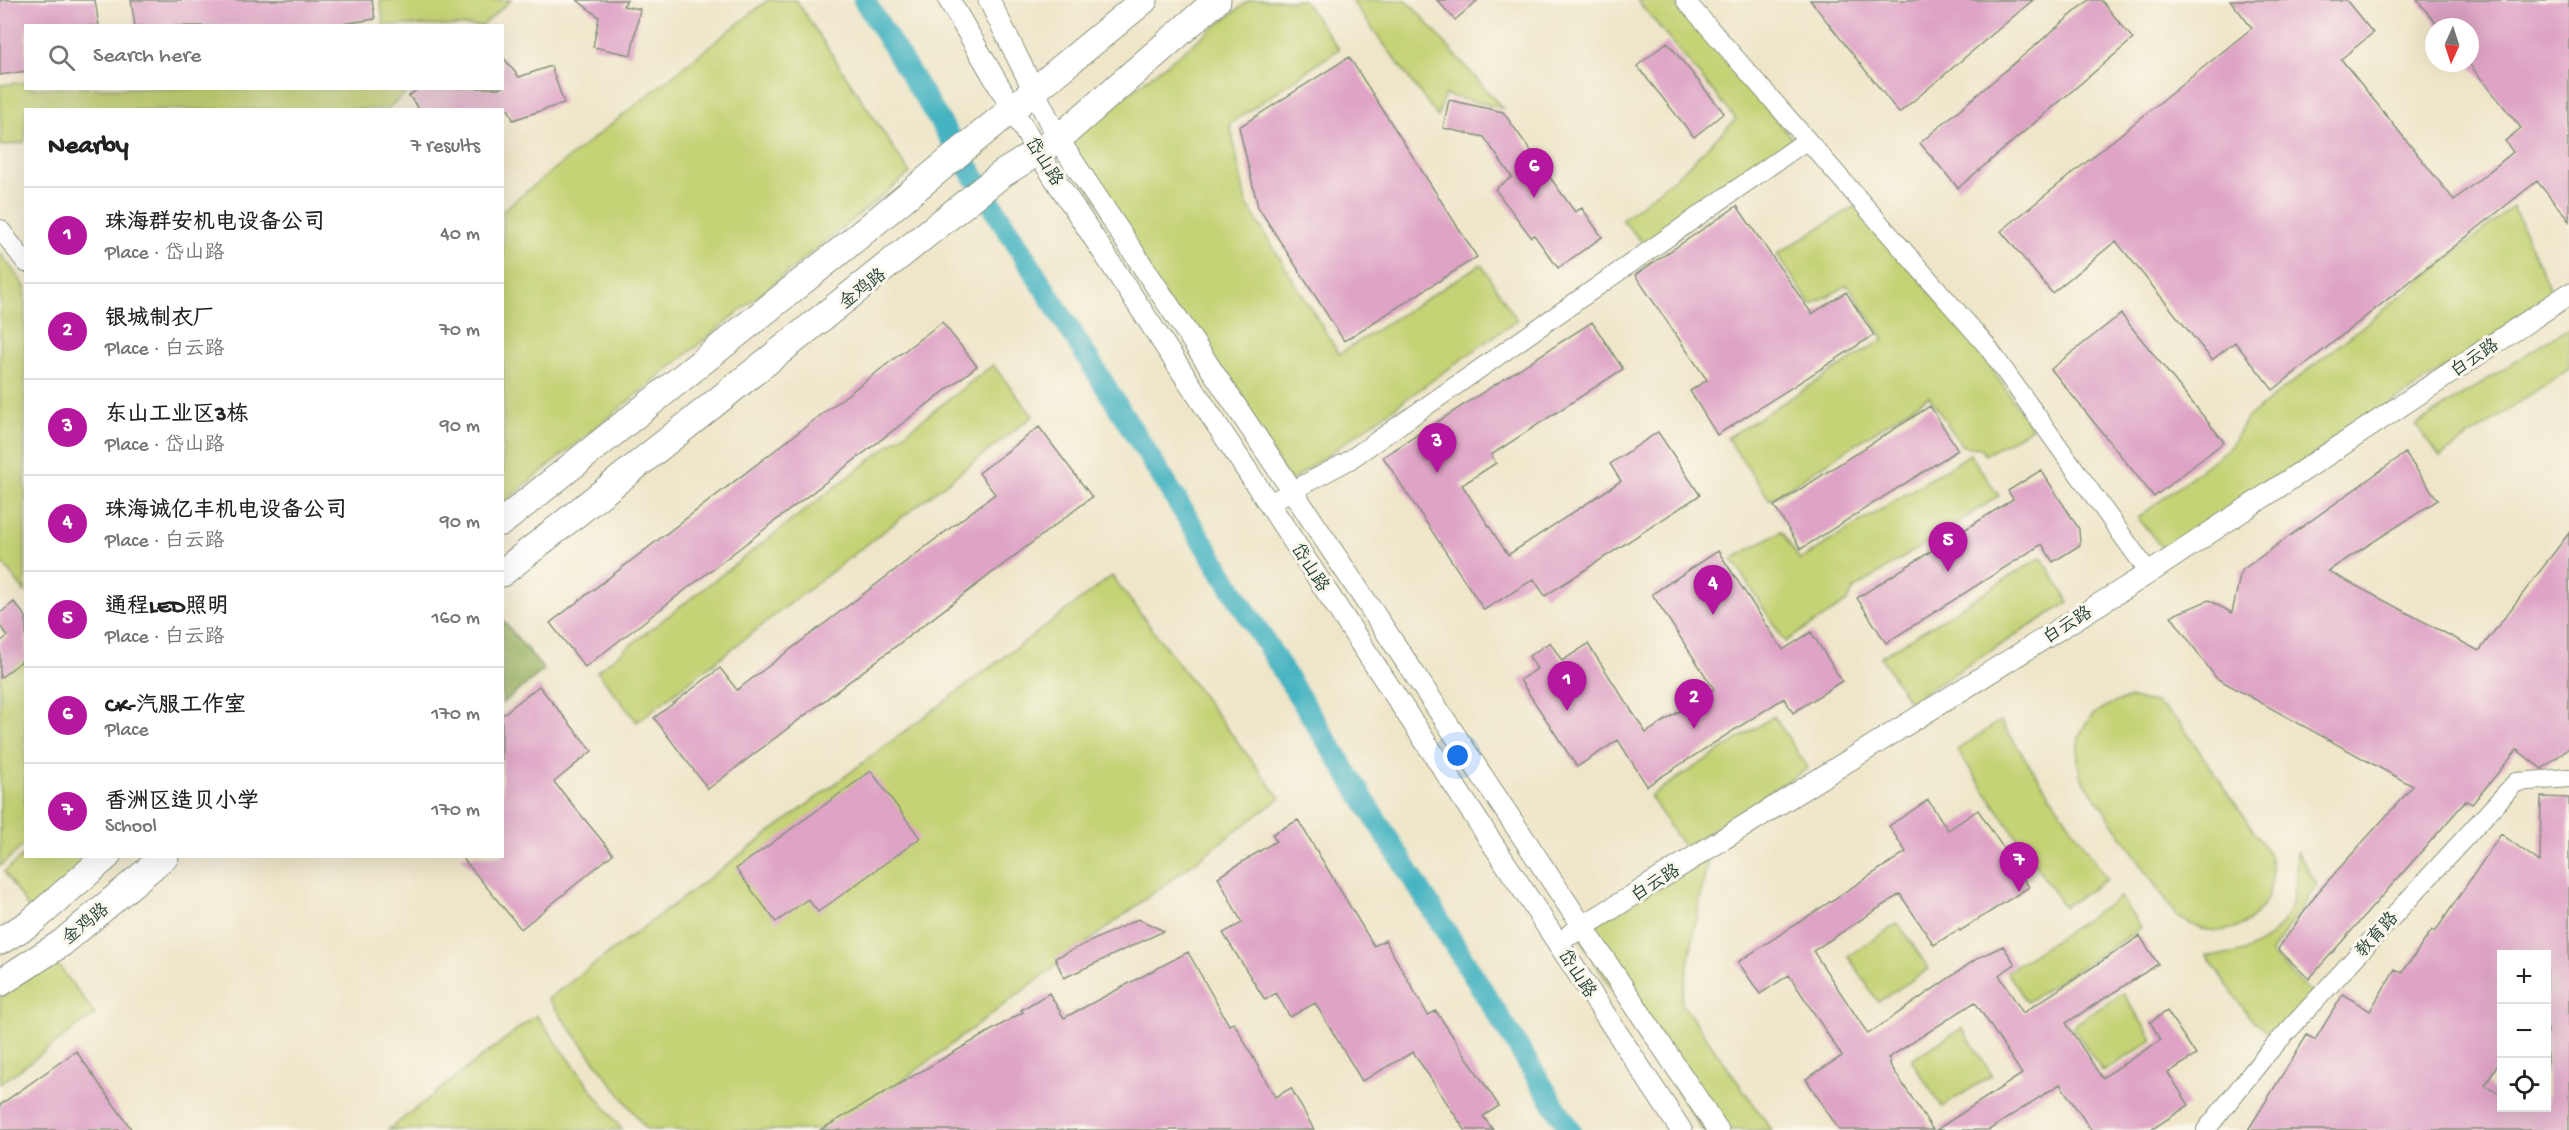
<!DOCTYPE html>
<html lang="en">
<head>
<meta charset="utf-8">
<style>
	:root { --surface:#fff; --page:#f6f6f6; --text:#222; --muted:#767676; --line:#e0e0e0; --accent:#b5179e }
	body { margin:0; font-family:"Gochi Hand","LXGW WenKai TC",sans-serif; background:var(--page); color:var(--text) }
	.controls { position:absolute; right:18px; bottom:18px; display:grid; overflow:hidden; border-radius:0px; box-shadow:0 6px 24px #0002 }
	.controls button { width:54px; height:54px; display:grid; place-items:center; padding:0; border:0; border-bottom:2px solid var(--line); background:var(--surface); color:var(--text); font:30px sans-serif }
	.compass { position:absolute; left:2425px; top:18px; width:54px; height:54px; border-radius:50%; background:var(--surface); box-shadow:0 6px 24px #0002; rotate:183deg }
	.you { position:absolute; left:1458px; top:756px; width:21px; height:21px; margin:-15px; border:4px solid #fff; border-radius:50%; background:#1a73e8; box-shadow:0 0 0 9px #1a73e833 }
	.badge { display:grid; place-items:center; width:39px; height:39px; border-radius:50%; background:var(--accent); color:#fff; font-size:20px; font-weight:700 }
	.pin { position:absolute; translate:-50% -50px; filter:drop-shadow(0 2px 3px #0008) }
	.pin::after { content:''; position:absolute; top:32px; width:21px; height:18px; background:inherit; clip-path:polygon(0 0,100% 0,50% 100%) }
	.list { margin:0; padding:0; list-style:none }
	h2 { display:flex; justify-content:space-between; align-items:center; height:78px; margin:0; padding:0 24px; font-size:26px }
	h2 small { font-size:20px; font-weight:400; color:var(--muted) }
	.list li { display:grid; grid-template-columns:39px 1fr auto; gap:18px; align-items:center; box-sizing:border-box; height:96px; padding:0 24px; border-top:2px solid var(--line) }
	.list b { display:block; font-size:22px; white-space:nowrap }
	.list p { margin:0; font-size:20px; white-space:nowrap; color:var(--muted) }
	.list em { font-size:20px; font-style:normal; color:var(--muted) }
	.icon { flex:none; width:33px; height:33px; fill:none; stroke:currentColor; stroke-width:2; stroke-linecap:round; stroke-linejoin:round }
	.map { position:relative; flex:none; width:2569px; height:1130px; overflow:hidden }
	.search { position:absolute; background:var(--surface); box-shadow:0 6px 24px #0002; left:24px; top:24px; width:480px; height:66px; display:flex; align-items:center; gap:15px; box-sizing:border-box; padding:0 21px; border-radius:0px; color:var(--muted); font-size:22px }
	.panel { position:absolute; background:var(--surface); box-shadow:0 6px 24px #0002; left:24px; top:108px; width:480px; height:750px; border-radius:0px }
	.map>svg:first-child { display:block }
	.green { fill:#c5d274; stroke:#728854; stroke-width:1.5 }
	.forest { fill:#9cb466; stroke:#5e784d; stroke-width:1.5 }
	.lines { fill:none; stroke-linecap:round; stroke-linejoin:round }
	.canal { stroke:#45b3c1; stroke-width:22 }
	.building { fill:#dea3c5; fill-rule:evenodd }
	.minor-casing { stroke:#87927e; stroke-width:20 }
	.tertiary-casing { stroke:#87927e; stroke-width:23 }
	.primary-casing { stroke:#87927e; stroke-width:29 }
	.minor { stroke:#fff; stroke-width:18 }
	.tertiary { stroke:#fff; stroke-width:21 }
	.primary { stroke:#fff; stroke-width:27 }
	.labels { text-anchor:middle; stroke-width:6; stroke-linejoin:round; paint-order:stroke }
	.street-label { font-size:18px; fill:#1f3d34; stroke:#fbf7ec }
</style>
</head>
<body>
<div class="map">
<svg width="2569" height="1130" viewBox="0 0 2569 1130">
	<rect width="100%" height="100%" fill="#fbf7ec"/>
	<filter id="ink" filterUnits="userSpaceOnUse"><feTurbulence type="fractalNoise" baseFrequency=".0167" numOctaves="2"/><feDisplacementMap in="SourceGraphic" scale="12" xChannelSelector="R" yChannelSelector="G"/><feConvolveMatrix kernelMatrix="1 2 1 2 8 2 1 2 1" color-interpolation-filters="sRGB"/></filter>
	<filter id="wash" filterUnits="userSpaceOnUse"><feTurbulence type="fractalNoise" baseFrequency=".008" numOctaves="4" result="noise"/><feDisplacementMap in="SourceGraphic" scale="24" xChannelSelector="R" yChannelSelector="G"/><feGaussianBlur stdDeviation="1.35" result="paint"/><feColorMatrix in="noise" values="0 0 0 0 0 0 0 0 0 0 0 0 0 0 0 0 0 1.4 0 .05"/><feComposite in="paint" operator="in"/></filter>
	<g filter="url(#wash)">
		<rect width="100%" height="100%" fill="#efe6c9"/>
		<!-- green -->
		<path class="green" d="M380 0H511L482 26 384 25Z
			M768 0H796L910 173 503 503V210Z
			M1250 0H1303L1339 49 1230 124 1246 203 1339 354 1481 264 1517 320 1291 481 1060 146Z
			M1351 0H1407L1502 108 1444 95 1438 117Z
			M1637 0H1672L1793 139 1644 244 1622 220 1683 171 1736 119Z
			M25 82 26 88 411 89 387 109 26 110 25 142 1 146 0 85Z
			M1857 205 1981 353 2032 428 1985 455 1981 448 1962 446 1929 396 1770 500 1727 438 1884 339 1848 285 1811 305 1777 254Z
			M2513 207 2553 296 2166 553 2138 518 2230 447 2246 419Z
			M0 253 25 286V592L0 560Z
			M2569 327V368L2440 457 2416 425Z
			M993 365 1033 416 637 722 597 671Z
			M1970 454 1999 496 1854 589 1847 602 1785 642 1732 559 1781 531 1800 560Z
			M2041 557 2069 602 1909 702 1881 657Z
			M1112 576 1280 798 837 1130H647L548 999Z
			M25 652V844L0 866V672Z
			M2132 698 2156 703 2179 721 2268 852C2288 913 2224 956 2175 914L2080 775C2070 731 2089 706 2132 698Z
			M1774 716 1808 768 1684 848 1650 796Z
			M2000 721 2107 879 2064 907 1957 750Z
			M2297 851 2317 885 2271 953 2313 995 2274 1037 2251 1019 2206 955C2242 959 2280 940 2292 903 2297 887 2296 868 2297 851Z
			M1709 852 1681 1002 1772 1130H1702L1578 935Z
			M25 854 26 856 95 857 31 912 4 872Z
			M2120 897 2141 928 2027 1002 2007 972Z
			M1898 923 1929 969 1878 1002 1848 956Z
			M54 959 95 1014 0 1084V998Z
			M2123 993 2153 1040 2103 1072 2072 1026Z
			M536 1015 622 1130H388Z
			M1962 1028 1992 1075 1942 1107 1911 1060Z"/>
		<!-- forest -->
		<path class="forest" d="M502 619 544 670 503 703H502Z"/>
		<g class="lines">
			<!-- canal -->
			<path class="canal" d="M864 0 1570 1130"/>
		</g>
		<g id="blocks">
			<!-- building -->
			<path class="building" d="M0 0H95L99 26H26V71L0 75Z
				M131 0H372L375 19 329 26H135Z
				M577 0H627L623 6 640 9 631 55 593 47 599 17Z
				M1437 0H1478L1455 20Z
				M1810 0H2033L1899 113Z
				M2089 0H2101L2133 39 1958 188 1920 143Z
				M2230 0H2346L2373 33 2341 59 2454 200 2513 152 2505 141 2521 128 2470 65V27H2439L2417 0H2569V221L2537 181 2273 390 2235 342 2212 360 2116 241 2052 293 2001 231 2252 28Z
				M1667 42 1724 113 1694 137 1637 66Z
				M502 56 519 77 551 66 564 103 513 120 509 110H420L409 96 419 88H502Z
				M1349 57 1477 257 1344 341 1258 207 1239 127Z
				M1449 100 1503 112 1575 212 1582 208 1602 237 1558 268 1534 235 1531 237 1495 189 1512 177 1484 137 1443 128Z
				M1737 206 1812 314 1846 292 1874 335 1717 435 1690 391 1707 380 1635 275Z
				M2121 314 2224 442 2154 497 2051 369Z
				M942 322 977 366 585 667 550 623Z
				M1592 322 1623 369 1491 455 1496 463 1462 485 1508 555 1621 481 1610 464 1658 432 1700 495 1545 596 1534 579 1484 610 1383 457Z
				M1930 406 1958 450 1801 549 1774 506Z
				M1039 427 1092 497 708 789 654 718 720 668 737 690 995 494 979 473Z
				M2405 453 2438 500 2328 571 2479 651 2569 533V748L2542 769 2517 750 2472 804 2466 801 2309 979 2278 949 2318 892 2413 786 2216 678 2171 616 2209 600 2232 613 2241 571Z
				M2041 470 2079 529 2080 545 2053 562 2042 544 1886 643 1857 598 2013 499 2008 491Z
				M1718 551 1783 650 1811 632 1842 681 1793 713 1784 698 1647 786 1618 740 1577 767 1520 680 1537 669 1529 656 1550 642 1562 661 1588 644 1646 733 1714 689 1652 594Z
				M14 602 26 617V658L0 678V642L8 636 0 626V613Z
				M539 686 592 751 554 782 613 854 521 929 461 856H502V715Z
				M871 771 920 838 818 912 808 899 776 922 736 869Z
				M2541 797 2569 798V1130H2248L2307 1035 2315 1040 2343 994 2370 1011 2395 969 2402 973 2432 930 2435 932 2501 834 2540 862ZM2502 954H2547V1107H2502V1095L2485 1085 2502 1057Z
				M1928 800 1948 830 1978 810 2029 887 1960 931 1959 929 1934 945 1900 894 1813 951 1868 1034 1978 958 2003 946 2015 964 1999 975 2023 1013 2140 936 2158 964 2066 1023 2102 1078 2161 1040 2150 1022 2167 1011 2196 1055 2168 1073 2189 1105 2151 1130H2091L2060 1084 1989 1130H1936L2022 1074 1975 1002 1888 1058 1891 1062 1889 1063 1933 1130H1839L1806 1079 1842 1056 1789 975 1760 994 1738 962 1906 852 1889 826Z
				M1298 820 1374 946 1385 940 1428 1015 1436 1011 1499 1106 1483 1116 1493 1130H1465L1413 1052 1362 1081 1315 1003 1290 1017 1276 993 1265 1000 1223 933 1242 923 1218 877 1276 841 1272 834Z
				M1138 919 1164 931 1064 978 1055 958Z
				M1188 952 1229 1025 1234 1023 1275 1097 1291 1088 1314 1130H820L1023 1012 1021 1010 1049 993 1064 1018Z
				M76 1051 132 1130H0V1105Z"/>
		</g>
	</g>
	<g filter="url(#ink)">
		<use href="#blocks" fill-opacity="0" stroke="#87927e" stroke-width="1.5"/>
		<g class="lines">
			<defs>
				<path id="minor" d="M1685 0 1987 346 2149 573
					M0 229 26 263
					M1269 503 1348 461 1807 140
					M2206 1130 2265 1056 2516 782 2569 778"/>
				<path id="tertiary" d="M949 0 1038 153 1681 1130
					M989 0 1058 139 1718 1130
					M1571 934 2149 573 2569 294"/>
				<path id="primary" d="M502 522 845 247 1144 0
					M502 573 1002 174 1058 139 1217 0
					M0 941 30 923 107 856
					M0 983 62 943 165 856"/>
			</defs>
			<!-- minor casing -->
			<use href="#minor" class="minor-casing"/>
			<!-- tertiary casing -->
			<use href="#tertiary" class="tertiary-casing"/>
			<!-- primary casing -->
			<use href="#primary" class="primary-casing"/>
			<!-- minor -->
			<use href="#minor" class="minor"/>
			<!-- tertiary -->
			<use href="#tertiary" class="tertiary"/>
			<!-- primary -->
			<use href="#primary" class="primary"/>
		</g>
	</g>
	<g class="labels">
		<!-- street labels -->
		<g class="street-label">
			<text transform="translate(1045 161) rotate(58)" y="6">岱山路</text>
			<text transform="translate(862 288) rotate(-38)" y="6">金鸡路</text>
			<text transform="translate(2474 357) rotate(-34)" y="6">白云路</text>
			<text transform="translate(1311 567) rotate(57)" y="6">岱山路</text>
			<text transform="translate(2067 624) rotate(-32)" y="6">白云路</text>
			<text transform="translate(1655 882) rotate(-32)" y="6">白云路</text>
			<text transform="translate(85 923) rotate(-39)" y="6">金鸡路</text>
			<text transform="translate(2376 934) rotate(-48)" y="6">教育路</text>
			<text transform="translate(1578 973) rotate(57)" y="6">岱山路</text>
		</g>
	</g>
</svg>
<div class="controls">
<button>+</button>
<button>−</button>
<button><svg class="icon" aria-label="locate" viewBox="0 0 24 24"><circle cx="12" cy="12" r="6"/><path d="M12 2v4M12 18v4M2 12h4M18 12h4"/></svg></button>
</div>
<svg class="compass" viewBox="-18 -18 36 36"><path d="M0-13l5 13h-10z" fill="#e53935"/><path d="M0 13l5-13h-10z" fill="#767676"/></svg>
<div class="you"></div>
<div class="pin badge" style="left:1567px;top:711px">1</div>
<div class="pin badge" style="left:1694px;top:729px">2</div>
<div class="pin badge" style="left:1437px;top:473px">3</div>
<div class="pin badge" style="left:1713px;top:615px">4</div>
<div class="pin badge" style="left:1948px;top:572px">5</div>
<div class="pin badge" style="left:1534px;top:198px">6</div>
<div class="pin badge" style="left:2019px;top:892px">7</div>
<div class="search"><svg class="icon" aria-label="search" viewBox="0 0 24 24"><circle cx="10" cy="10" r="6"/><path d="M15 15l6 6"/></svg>Search here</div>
<section class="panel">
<h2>Nearby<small>7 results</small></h2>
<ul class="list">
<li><span class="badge">1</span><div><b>珠海群安机电设备公司</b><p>Place · 岱山路</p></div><em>40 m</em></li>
<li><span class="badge">2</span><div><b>银城制衣厂</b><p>Place · 白云路</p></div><em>70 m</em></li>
<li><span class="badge">3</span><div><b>东山工业区3栋</b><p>Place · 岱山路</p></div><em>90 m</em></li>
<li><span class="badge">4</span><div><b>珠海诚亿丰机电设备公司</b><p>Place · 白云路</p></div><em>90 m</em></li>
<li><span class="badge">5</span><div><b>通程LED照明</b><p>Place · 白云路</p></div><em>160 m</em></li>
<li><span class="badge">6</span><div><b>CK-汽服工作室</b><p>Place</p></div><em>170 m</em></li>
<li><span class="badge">7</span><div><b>香洲区造贝小学</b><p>School</p></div><em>170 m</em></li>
</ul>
</section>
</div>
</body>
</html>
